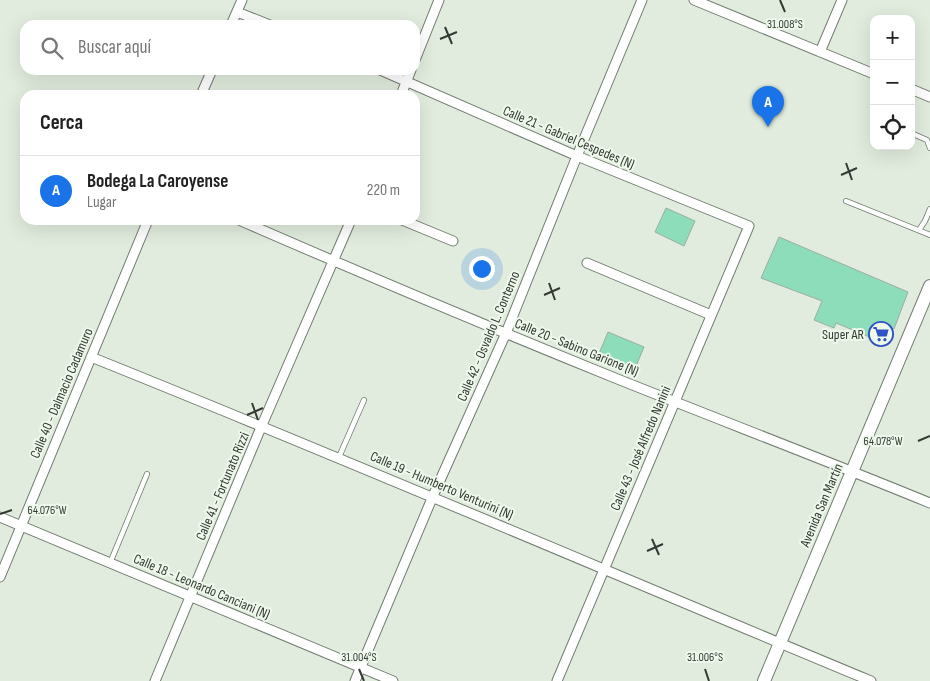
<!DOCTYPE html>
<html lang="es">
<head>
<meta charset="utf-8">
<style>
	:root { --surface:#fff; --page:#f2f2f2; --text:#222; --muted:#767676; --line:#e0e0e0; --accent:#1a73e8 }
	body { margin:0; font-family:"Sofia Sans Condensed",sans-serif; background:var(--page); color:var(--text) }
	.controls { position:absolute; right:15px; top:15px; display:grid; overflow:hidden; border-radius:10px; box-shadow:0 5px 20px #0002 }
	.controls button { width:45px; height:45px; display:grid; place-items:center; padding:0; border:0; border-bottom:1px solid var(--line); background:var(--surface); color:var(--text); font:25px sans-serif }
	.you { position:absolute; left:481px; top:268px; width:18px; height:18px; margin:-12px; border:4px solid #fff; border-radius:50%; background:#1a73e8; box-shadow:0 0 0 8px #1a73e833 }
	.badge { display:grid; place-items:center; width:32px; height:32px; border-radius:50%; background:var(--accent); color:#fff; font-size:16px; font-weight:700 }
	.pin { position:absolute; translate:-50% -41px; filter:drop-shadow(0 1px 2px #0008) }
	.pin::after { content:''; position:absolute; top:26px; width:18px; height:15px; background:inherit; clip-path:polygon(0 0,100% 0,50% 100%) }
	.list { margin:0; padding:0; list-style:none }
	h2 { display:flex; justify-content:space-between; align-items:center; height:65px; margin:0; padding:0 20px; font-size:21px }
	h2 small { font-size:16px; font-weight:400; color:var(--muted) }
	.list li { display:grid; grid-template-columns:32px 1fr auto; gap:15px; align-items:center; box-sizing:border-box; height:70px; padding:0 20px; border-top:1px solid var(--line) }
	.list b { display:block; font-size:19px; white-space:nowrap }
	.list p { margin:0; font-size:16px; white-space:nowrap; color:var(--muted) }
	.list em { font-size:16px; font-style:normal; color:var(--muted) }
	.icon { flex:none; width:28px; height:28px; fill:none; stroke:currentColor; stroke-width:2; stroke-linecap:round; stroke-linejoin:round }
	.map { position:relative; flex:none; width:930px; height:681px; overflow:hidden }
	.search { position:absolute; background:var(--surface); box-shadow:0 5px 20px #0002; left:20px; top:20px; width:400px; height:55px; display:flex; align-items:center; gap:12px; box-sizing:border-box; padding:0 18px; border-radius:15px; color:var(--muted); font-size:19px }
	.panel { position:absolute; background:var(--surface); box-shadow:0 5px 20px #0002; left:20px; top:90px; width:400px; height:135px; border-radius:15px }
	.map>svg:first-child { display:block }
	.building { fill:#8ddcba; stroke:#9cada5 }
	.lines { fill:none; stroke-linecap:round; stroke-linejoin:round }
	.lane-casing { stroke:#727c70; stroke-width:6 }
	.street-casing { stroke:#727c70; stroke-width:11 }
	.secondary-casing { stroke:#727c70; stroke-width:14 }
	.lane { stroke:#fff; stroke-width:4.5 }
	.street { stroke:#fff; stroke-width:9 }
	.secondary { stroke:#fff; stroke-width:12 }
	.ticks { fill:none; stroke:#353934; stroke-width:2 }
	.labels { text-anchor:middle; stroke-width:4; stroke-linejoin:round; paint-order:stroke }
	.street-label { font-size:14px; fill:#353934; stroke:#eef9ec }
	.poi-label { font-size:14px; fill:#353934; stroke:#eef9ec; text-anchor:end }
	.ticks-label { font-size:12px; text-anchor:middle; fill:#353934; stroke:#eef9ec; stroke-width:4; stroke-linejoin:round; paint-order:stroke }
</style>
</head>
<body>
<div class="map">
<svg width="930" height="681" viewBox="0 0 930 681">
	<rect width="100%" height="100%" fill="#e1ecde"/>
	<!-- building -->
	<path class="building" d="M666 208 695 221 684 246 655 232Z
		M779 237 908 292 894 329 883 325 877 340 836 323 834 328 814 320 822 301 761 278Z
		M608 332 644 347 634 371 598 356Z"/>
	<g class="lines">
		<defs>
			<path id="lane" d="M911 133 927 140 930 148
				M846 201 930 235
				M919 230 925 221 930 209
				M339 457 364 400
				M110 563 147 474"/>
			<path id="street" d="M694 0 874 74
				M237 12 270 25
				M231 25 242 0
				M820 52 842 0
				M415 60 439 0
				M380 70 577 156 749 226 557 681
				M911 89 930 97
				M201 95 212 70
				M401 95 411 70
				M239 220C363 274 489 327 615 378 720 420 825 460 930 503
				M402 220 453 241
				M587 263 711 315
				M91 357C353 462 611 573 871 681
				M0 517 393 681
				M0 577 148 220
				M155 681 262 425 351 220
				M355 681 433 496 506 333 577 156 642 0"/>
			<path id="secondary" d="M764 681 930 286"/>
		</defs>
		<!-- lane casing -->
		<use href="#lane" class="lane-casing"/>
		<!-- street casing -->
		<use href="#street" class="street-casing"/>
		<!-- secondary casing -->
		<use href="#secondary" class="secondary-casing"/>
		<!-- lane -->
		<use href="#lane" class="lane"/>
		<!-- street -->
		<use href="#street" class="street"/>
		<!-- secondary -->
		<use href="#secondary" class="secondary"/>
	</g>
	<!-- ticks -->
	<path class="ticks" d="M780 0 785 12M445 27 452 44M440 39 457 32M846 163 852 180M841 175 857 168M549 283 555 300M544 295 560 288M252 403 258 420M247 415 263 408M918 441 930 436M0 514 12 510M652 539 659 555M647 551 663 544M359 669 364 681M705 669 709 681"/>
	<!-- icons -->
	<defs>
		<symbol id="supermarket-ring" viewBox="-11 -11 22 22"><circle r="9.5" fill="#eef9ec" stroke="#3052c2" stroke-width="1.5"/><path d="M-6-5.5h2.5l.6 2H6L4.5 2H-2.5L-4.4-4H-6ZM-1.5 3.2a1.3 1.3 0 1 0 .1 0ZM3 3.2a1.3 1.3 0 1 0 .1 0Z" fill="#3052c2"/></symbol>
	</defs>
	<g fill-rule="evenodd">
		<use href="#supermarket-ring" x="867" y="320" width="28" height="28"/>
	</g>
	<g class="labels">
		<!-- street labels -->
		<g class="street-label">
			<text transform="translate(569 137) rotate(23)" y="5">Calle 21 - Gabriel Cespedes (N)</text>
			<text transform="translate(488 336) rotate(-67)" y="5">Calle 42 - Osvaldo L. Conterno</text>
			<text transform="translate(577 347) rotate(22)" y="5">Calle 20 - Sabino Garione (N)</text>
			<text transform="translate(61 393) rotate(-67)" y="5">Calle 40 - Dalmacio Cadamuro</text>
			<text transform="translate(640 448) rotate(-67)" y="5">Calle 43 - José Alfredo Nanini</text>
			<text transform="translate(442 485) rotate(23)" y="5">Calle 19 - Humberto Venturini (N)</text>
			<text transform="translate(222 486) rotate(-67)" y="5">Calle 41 - Fortunato Rizzi</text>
			<text transform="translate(821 505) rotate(-67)" y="5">Avenida San Martín</text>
			<text transform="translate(202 586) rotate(23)" y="5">Calle 18 - Leonardo Canciani (N)</text>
		</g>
		<!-- poi labels -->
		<g class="poi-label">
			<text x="864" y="339">Super AR</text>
		</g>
	</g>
	<g class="ticks-label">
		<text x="785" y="28">31.008°S</text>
		<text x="883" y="445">64.078°W</text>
		<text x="47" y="514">64.076°W</text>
		<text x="359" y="661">31.004°S</text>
		<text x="705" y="661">31.006°S</text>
	</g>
</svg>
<div class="controls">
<button>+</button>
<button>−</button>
<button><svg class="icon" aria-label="locate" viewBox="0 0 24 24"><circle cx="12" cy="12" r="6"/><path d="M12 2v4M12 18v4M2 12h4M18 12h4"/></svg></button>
</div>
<div class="you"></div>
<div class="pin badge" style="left:768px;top:127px">A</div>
<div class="search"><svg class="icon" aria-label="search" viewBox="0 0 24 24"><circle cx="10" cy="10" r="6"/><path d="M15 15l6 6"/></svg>Buscar aquí</div>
<section class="panel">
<h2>Cerca<small></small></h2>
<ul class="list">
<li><span class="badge">A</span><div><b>Bodega La Caroyense</b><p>Lugar</p></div><em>220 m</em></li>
</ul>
</section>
</div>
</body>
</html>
